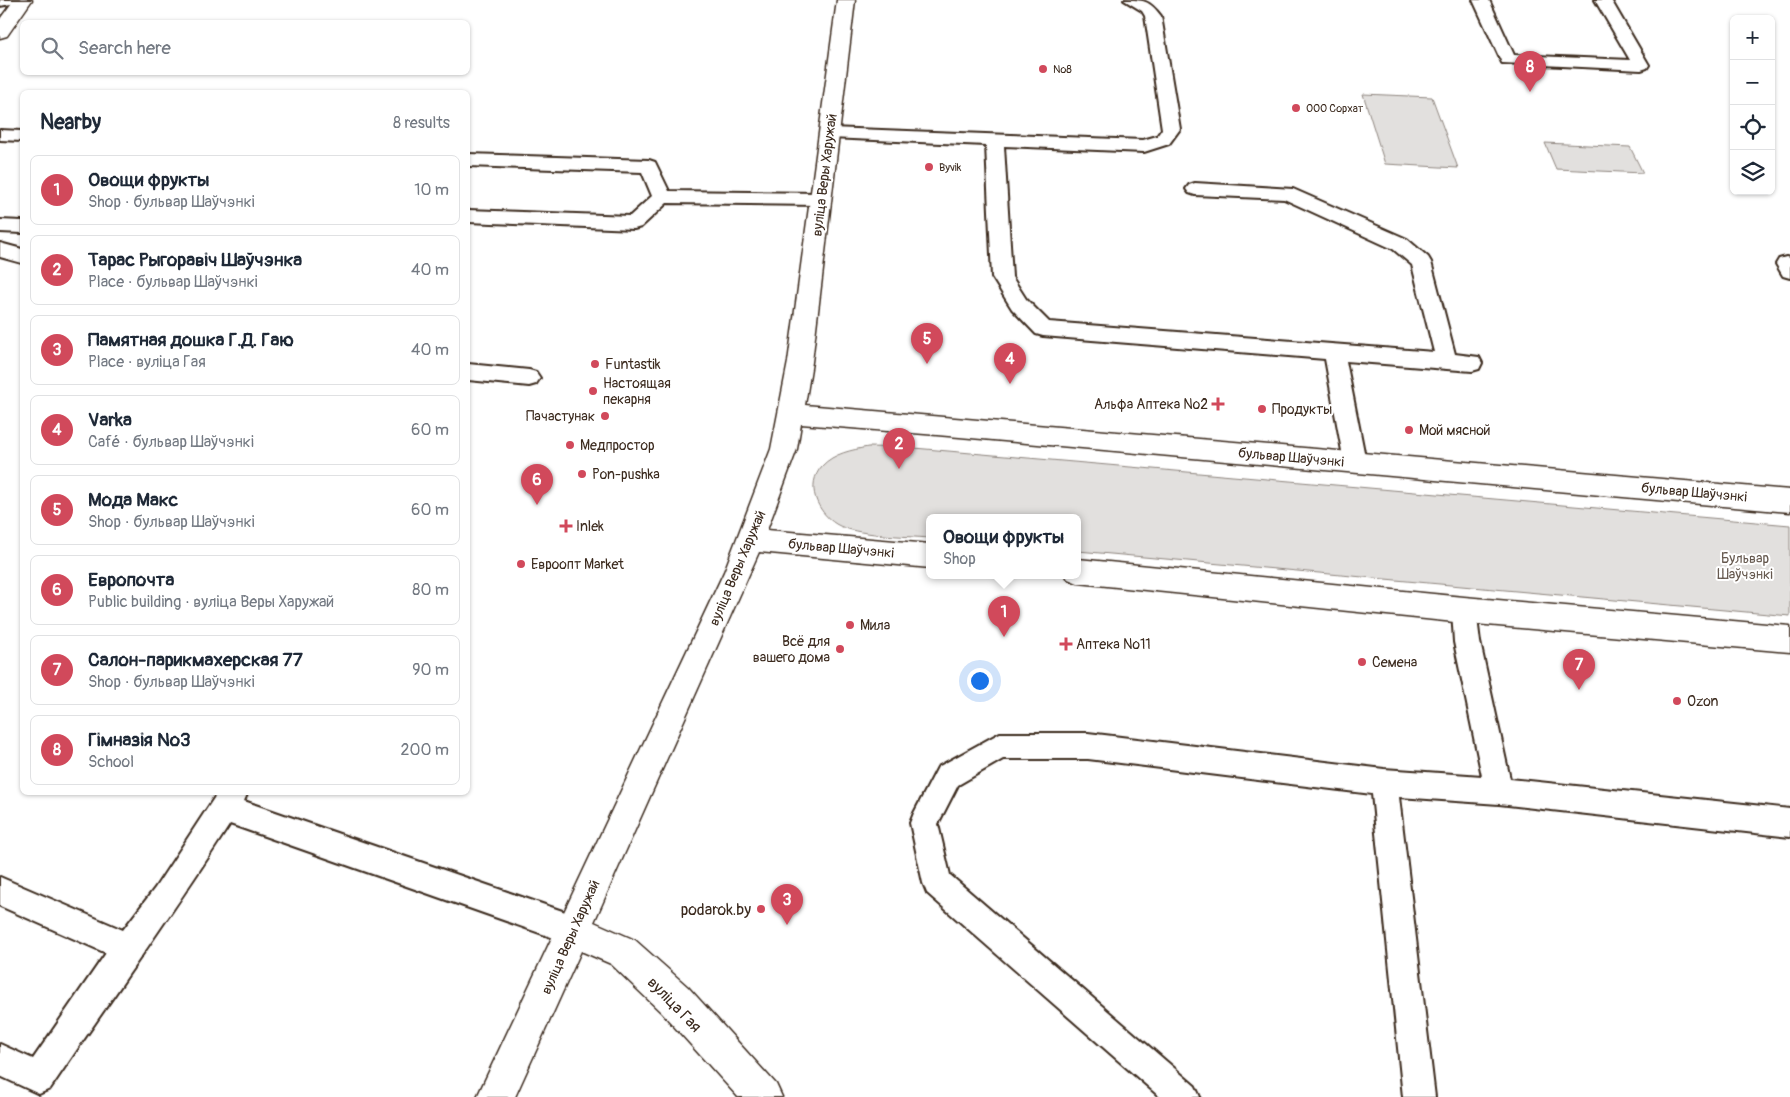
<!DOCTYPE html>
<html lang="en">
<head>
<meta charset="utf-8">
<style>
	:root { --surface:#fff; --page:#f2f2f3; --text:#1f2937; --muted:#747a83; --line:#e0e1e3; --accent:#d1495b }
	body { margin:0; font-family:Pangolin,sans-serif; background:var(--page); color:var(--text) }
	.controls { position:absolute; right:15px; top:15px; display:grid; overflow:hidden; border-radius:8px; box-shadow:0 1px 4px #0004 }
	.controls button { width:45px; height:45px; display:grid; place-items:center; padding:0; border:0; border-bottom:1px solid var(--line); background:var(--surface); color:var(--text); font:25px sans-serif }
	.you { position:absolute; left:979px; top:680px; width:18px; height:18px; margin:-12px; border:4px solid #fff; border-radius:50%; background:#1a73e8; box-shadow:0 0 0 8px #1a73e833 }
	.badge { display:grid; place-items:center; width:32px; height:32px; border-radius:50%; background:var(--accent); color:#fff; font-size:16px; font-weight:700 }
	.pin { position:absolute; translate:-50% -41px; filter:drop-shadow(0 1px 2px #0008) }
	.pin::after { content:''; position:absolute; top:26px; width:18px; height:15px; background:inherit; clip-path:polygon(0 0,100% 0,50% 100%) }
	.popup { position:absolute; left:926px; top:514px; width:155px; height:65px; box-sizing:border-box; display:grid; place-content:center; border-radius:8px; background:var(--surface); filter:drop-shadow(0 1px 4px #0005); font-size:16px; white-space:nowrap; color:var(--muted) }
	.popup b { font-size:19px; color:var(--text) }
	.popup::after { content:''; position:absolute; left:50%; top:100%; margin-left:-10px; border:10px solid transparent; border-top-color:var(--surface) }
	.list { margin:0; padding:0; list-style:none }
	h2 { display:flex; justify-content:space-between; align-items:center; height:65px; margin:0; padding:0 20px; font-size:21px }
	h2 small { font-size:16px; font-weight:400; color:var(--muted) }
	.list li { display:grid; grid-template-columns:32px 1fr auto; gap:15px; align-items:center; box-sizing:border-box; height:70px; margin:0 10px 10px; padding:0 10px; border:1px solid var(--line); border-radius:8px }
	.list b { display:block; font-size:19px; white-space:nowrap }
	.list p { margin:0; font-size:16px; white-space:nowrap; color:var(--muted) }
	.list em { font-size:16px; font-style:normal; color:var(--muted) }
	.icon { flex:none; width:28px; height:28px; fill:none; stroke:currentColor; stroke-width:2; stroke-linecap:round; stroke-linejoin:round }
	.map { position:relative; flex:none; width:1790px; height:1097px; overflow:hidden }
	.search { position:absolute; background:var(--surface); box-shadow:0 1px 4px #0004; left:20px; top:20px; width:450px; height:55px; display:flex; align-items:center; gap:12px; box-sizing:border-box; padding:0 18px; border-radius:8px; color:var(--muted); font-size:19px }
	.panel { position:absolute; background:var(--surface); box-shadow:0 1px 4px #0004; left:20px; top:90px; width:450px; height:705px; border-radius:8px }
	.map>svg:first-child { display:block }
	.green { fill:#e2e0de; stroke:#8e857e }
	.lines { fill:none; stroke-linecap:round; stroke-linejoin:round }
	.lane-casing { stroke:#3b2a1e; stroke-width:4 }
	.street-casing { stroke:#3b2a1e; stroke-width:3 }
	.secondary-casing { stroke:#3b2a1e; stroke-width:3 }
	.lane { fill:#fff; fill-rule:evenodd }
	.street { fill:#fff; fill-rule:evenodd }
	.secondary { fill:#fff; fill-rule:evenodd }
	.poi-dot { fill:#d1495b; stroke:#fff; stroke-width:2 }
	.labels { text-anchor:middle; stroke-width:4; stroke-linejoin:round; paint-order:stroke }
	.far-poi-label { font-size:11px; fill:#3b2a1e; stroke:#fff; text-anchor:start }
	.street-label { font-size:14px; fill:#3b2a1e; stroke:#fff }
	.poi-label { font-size:14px; fill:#3b2a1e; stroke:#fff; text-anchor:start }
	.park-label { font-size:14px; fill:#65584e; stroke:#fff }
	.near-poi-label { font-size:16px; fill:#3b2a1e; stroke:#fff; text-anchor:end }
	.near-street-label { font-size:16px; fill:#3b2a1e; stroke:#fff }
</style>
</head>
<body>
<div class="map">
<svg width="1790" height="1097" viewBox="0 0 1790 1097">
	<rect width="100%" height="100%" fill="#fff"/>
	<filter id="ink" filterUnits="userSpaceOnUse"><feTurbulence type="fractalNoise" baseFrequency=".02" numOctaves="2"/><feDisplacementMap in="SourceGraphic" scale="10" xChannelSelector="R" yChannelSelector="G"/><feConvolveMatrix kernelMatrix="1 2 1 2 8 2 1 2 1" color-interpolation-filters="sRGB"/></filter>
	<g filter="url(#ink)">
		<!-- green -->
		<path class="green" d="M1363 94 1432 97 1458 168 1385 164Z
			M1545 143 1630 147 1643 173 1556 169Z
			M868 447 914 448 1790 525V616L1078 551V518H930V538C906 536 856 536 836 524 817 512 805 485 822 466 834 453 852 450 868 447Z"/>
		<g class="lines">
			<defs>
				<path id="lane" d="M0 0H19L16 3 0 6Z
					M1124 0C1144 0 1149 0 1161 16L1180 129 1169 144 1144 152 1004 146 1012 277 1026 299 1049 322 1434 352 1412 265 1393 249 1284 199 1195 195 1189 193 1186 189 1189 185 1195 183 1293 189 1407 239 1428 257 1431 262 1455 354 1479 357 1482 363 1479 369 1472 371 1346 361 1366 462 1363 468 1355 471 1347 468 1344 462 1325 359 1043 336 1036 334 1012 309 992 277 986 145 830 138 824 137 821 133 824 129 830 128 1143 140 1157 136 1162 129 1145 16 1142 11Z
					M1473 0H1489L1514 55 1630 60 1595 0H1611L1649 65 1647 68 1641 70 1502 63Z
					M0 130 22 131V141L0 140Z
					M468 154 649 160 655 162 669 191 821 193 828 195 830 199 828 203 821 205 667 203 641 227 634 229 468 222V210L630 216 652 196 642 172 468 166Z
					M0 220 22 221V233L0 232Z
					M0 243 22 249V263L0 257Z
					M1786 257 1790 258V278L1783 276 1776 264 1779 259Z
					M468 364 529 370 536 372 540 378 536 384 529 386 468 380Z
					M1464 599 1473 602 1476 610 1480 642 1510 779 1790 809V837L1499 804 1399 797 1435 1097H1403L1372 794 1088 759H1003L958 785 938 824 950 875 1195 1086 1200 1097H1160L927 893 923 883 910 823 914 813 938 767 1000 733H1088L1384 769 1482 776 1454 642 1452 610 1455 602Z
					M218 792H248L244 801 574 915 584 920 589 930 584 940 574 945 230 824C172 914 110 1000 50 1089L39 1094 0 1076V1044L33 1059 106 953 0 906V877L123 930 155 888Z"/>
				<path id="street" d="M14 0H32L7 36 0 38V19Z"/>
				<path id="secondary" d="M837 0H855L812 362 805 405 1790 490V512L937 435 801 424 797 449 767 530 930 544V568L759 552 594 922 635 940 688 987 776 1084 782 1097H738L662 1013 611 964 581 951 515 1097H477L724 572 771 449 788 362Z
					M1078 559 1464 597 1790 626V652L1464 623 1078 583 1068 579 1066 576H1078Z"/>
			</defs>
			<!-- lane casing -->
			<use href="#lane" class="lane-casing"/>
			<!-- street casing -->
			<use href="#street" class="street-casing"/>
			<!-- secondary casing -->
			<use href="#secondary" class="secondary-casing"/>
			<!-- lane -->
			<use href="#lane" class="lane"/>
			<!-- street -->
			<use href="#street" class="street"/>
			<!-- secondary -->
			<use href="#secondary" class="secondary"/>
		</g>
	</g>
	<!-- markers -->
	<g class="poi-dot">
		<circle cx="1043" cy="69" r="5"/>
		<circle cx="1296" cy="108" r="5"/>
		<circle cx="929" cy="167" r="5"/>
		<circle cx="595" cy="364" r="5"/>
		<circle cx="593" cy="391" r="5"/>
		<path d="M1215.5 396.5h5v5h5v5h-5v5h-5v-5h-5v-5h5z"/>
		<circle cx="1262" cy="409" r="5"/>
		<circle cx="605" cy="416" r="5"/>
		<circle cx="1409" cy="430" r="5"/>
		<circle cx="570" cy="445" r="5"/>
		<circle cx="582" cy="474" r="5"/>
		<path d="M563.5 518.5h5v5h5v5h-5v5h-5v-5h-5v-5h5z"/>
		<circle cx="521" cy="564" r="5"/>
		<circle cx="850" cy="625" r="5"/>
		<path d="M1063.5 636.5h5v5h5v5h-5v5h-5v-5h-5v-5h5z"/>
		<circle cx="840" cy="649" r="5"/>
		<circle cx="1362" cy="662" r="5"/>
		<circle cx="1677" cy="701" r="5"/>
		<circle cx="761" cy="909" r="5"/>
	</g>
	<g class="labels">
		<!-- far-poi labels -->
		<g class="far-poi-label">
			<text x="1053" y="73">№8</text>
			<text x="1306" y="112">ООО Сорхат</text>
			<text x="939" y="171">Byvik</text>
		</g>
		<!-- street labels -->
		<g class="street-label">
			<text transform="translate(824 175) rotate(-83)" y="5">вуліца Веры Харужай</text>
			<text transform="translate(1291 457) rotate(5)" y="5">бульвар Шаўчэнкі</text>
			<text transform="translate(1694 492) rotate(5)" y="5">бульвар Шаўчэнкі</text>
			<text transform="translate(841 548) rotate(5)" y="5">бульвар Шаўчэнкі</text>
			<text transform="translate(737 568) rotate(-67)" y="5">вуліца Веры Харужай</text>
			<text transform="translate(570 937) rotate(-66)" y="5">вуліца Веры Харужай</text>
		</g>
		<!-- poi labels -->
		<g class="poi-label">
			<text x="605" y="369">Funtastik</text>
			<text x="603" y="388">Настоящая<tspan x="603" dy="16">пекарня</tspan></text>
			<text x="1208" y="409" text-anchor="end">Альфа Аптека №2</text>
			<text x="1272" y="414">Продукты</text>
			<text x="595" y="421" text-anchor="end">Пачастунак</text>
			<text x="1419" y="435">Мой мясной</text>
			<text x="580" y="450">Медпростор</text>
			<text x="592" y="479">Pon-pushka</text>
			<text x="576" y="531">Inlek</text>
			<text x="531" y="569">Евроопт Market</text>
			<text x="860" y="630">Мила</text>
			<text x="830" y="646" text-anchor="end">Всё для<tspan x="830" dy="16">вашего дома</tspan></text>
			<text x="1076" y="649">Аптека №11</text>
			<text x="1372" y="667">Семена</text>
			<text x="1687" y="706">Ozon</text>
		</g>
		<!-- park labels -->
		<g class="park-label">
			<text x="1745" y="563">Бульвар<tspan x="1745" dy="16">Шаўчэнкі</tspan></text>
		</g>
		<!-- near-poi labels -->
		<g class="near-poi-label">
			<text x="751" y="915">podarok.by</text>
		</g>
		<!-- near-street labels -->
		<g class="near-street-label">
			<text transform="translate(675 1004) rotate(46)" y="6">вуліца Гая</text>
		</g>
	</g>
</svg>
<div class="controls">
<button>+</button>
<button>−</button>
<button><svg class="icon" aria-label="locate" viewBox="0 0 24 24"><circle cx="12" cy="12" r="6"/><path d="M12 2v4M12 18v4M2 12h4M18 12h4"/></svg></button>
<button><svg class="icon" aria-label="layers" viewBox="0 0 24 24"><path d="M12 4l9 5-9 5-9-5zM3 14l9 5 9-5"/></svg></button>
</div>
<div class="you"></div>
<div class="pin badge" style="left:1004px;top:637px">1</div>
<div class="popup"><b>Овощи фрукты</b>Shop</div>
<div class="pin badge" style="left:899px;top:469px">2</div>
<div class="pin badge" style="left:787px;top:925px">3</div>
<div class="pin badge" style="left:1010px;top:384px">4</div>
<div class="pin badge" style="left:927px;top:364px">5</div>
<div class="pin badge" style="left:537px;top:505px">6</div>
<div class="pin badge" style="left:1579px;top:690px">7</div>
<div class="pin badge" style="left:1530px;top:92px">8</div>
<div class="search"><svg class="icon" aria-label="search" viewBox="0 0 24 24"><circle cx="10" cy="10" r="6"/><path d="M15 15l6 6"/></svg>Search here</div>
<section class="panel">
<h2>Nearby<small>8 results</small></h2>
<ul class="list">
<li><span class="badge">1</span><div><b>Овощи фрукты</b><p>Shop · бульвар Шаўчэнкі</p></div><em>10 m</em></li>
<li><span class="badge">2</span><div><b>Тарас Рыгоравіч Шаўчэнка</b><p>Place · бульвар Шаўчэнкі</p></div><em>40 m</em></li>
<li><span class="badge">3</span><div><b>Памятная дошка Г.Д. Гаю</b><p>Place · вуліца Гая</p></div><em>40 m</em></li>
<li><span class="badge">4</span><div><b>Varka</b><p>Café · бульвар Шаўчэнкі</p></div><em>60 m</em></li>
<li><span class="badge">5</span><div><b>Мода Макс</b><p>Shop · бульвар Шаўчэнкі</p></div><em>60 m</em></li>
<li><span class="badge">6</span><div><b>Европочта</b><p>Public building · вуліца Веры Харужай</p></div><em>80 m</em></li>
<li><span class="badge">7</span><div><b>Салон-парикмахерская 77</b><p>Shop · бульвар Шаўчэнкі</p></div><em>90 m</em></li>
<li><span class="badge">8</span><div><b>Гімназія №3</b><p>School</p></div><em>200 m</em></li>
</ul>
</section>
</div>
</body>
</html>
